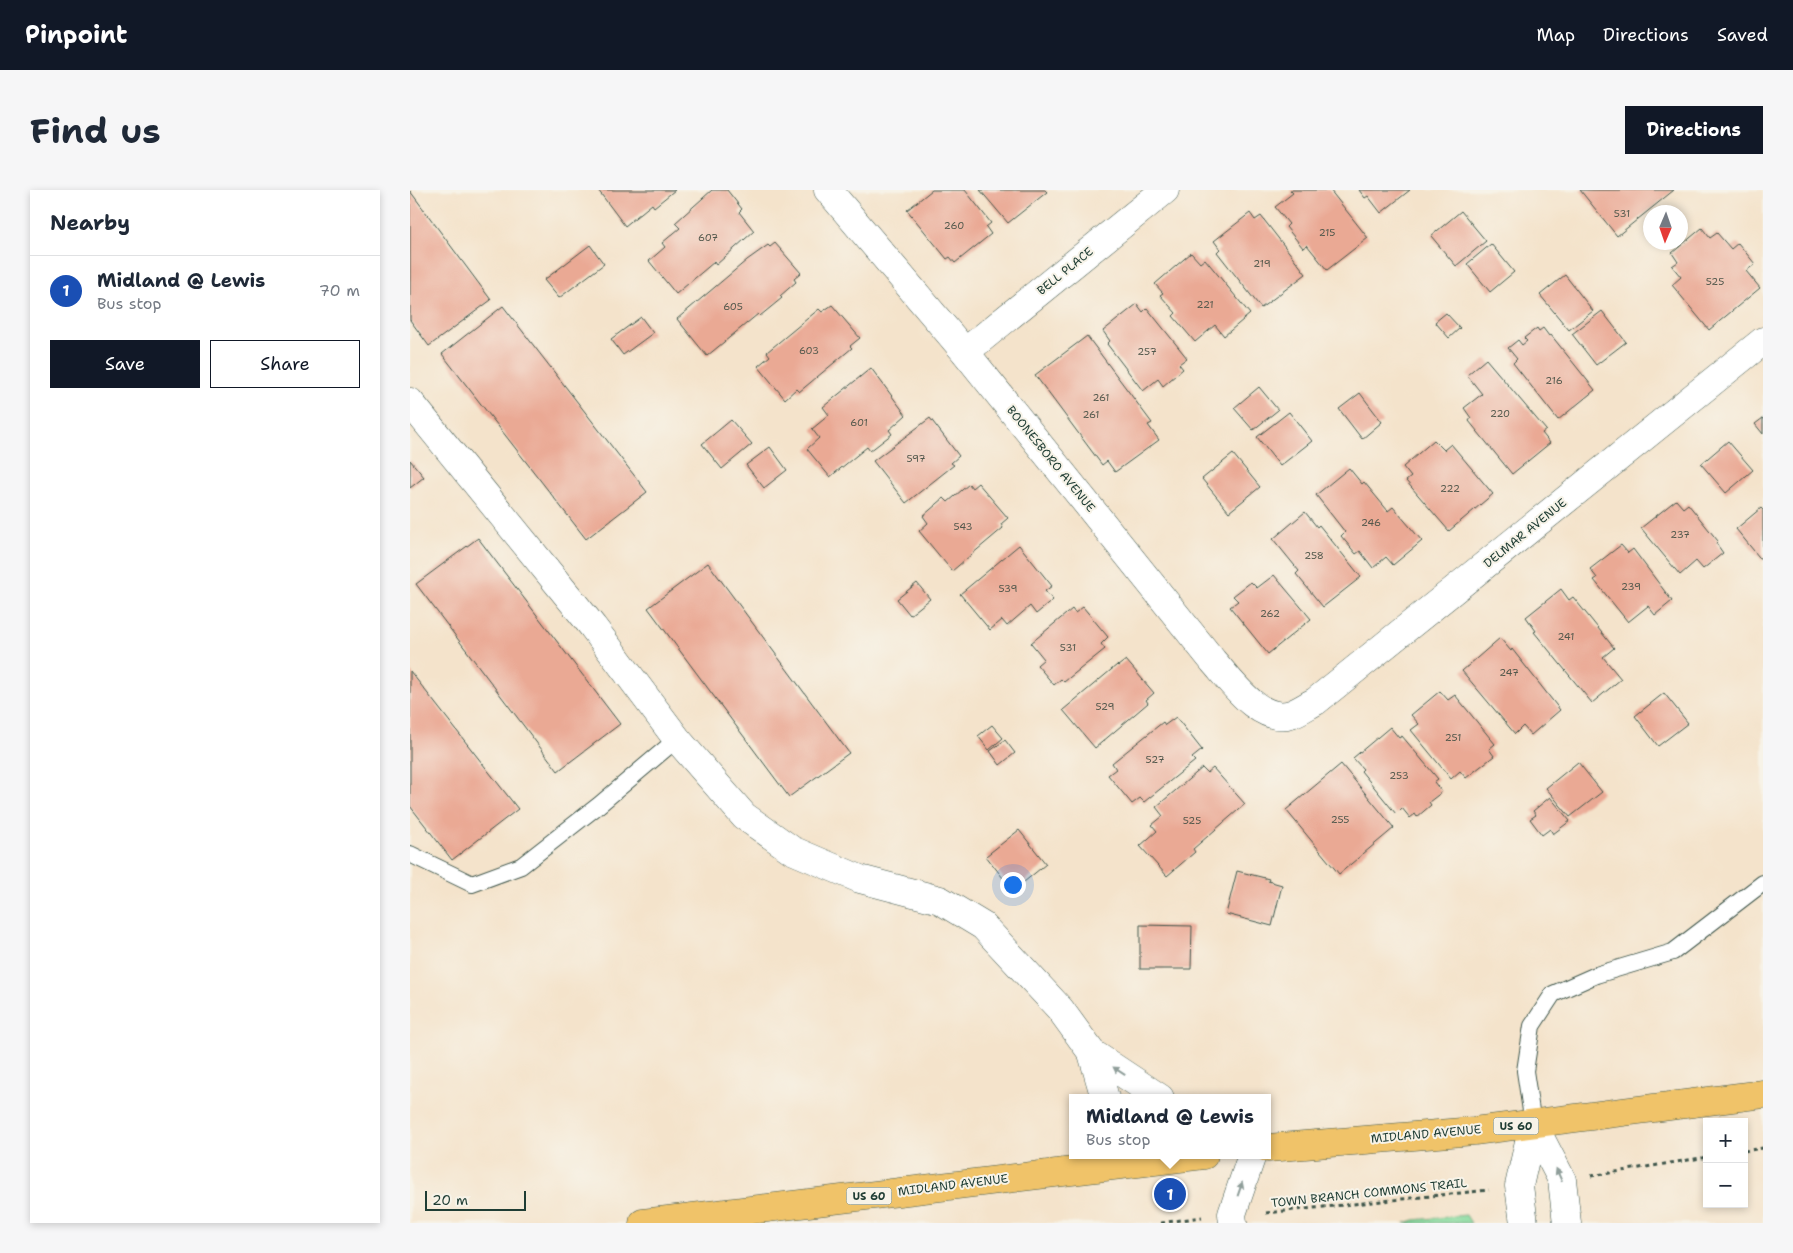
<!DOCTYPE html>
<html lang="en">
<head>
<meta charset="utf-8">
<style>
	:root { --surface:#fff; --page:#f6f6f7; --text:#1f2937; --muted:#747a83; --line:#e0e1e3; --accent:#111827 }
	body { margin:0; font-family:"Shantell Sans",sans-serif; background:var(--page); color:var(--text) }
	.controls { position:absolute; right:15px; bottom:15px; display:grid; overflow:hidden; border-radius:0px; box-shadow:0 2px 8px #0003 }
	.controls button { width:45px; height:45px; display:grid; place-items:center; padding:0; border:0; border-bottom:1px solid var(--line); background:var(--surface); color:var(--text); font:25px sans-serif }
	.compass { position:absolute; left:1233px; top:15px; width:45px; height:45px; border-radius:50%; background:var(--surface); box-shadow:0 2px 8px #0003; rotate:182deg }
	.scale { position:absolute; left:15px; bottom:12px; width:101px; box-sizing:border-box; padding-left:5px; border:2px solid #1f3d34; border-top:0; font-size:14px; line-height:18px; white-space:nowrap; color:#1f3d34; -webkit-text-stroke:4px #f7f3e8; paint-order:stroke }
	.you { position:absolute; left:602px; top:694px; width:18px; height:18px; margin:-12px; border:4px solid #fff; border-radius:50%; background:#1a73e8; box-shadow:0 0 0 8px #1a73e833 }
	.badge { display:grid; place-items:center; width:32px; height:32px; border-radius:50%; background:var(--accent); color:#fff; font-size:16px; font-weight:700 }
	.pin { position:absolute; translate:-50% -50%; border:2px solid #fff; box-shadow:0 1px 5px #0006 }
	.popup { position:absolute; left:659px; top:904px; width:202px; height:65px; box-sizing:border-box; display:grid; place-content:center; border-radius:0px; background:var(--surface); filter:drop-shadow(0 1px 4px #0005); font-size:16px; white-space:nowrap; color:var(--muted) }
	.popup b { font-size:19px; color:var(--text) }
	.popup::after { content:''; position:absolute; left:50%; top:100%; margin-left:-10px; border:10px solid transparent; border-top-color:var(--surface) }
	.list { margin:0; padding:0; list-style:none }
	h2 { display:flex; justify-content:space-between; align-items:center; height:65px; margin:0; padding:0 20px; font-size:21px }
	h2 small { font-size:16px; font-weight:400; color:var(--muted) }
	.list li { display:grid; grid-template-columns:32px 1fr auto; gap:15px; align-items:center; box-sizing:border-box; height:70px; padding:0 20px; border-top:1px solid var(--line) }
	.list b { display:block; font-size:19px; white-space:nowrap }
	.list p { margin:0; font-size:16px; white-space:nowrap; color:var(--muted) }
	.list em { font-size:16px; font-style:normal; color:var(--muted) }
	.actions { display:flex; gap:10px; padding:15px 20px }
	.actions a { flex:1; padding:11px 0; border:1px solid var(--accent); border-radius:0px; text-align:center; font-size:18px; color:var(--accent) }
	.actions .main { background:var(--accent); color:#fff }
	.map { position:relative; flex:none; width:1353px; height:1033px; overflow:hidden; border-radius:0px }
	header { display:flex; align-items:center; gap:30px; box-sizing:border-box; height:70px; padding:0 25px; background:var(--accent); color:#fff }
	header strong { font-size:24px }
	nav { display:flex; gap:28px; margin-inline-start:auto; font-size:18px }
	.intro { display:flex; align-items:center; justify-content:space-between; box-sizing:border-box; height:120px; padding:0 30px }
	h1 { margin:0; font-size:35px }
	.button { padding:12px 22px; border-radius:0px; background:var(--accent); color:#fff; font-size:18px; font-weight:700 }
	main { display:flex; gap:30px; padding:0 30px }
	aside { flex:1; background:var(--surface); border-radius:0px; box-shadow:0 2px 8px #0003 }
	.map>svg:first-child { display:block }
	.green { fill:#85da9d; stroke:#528c68 }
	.building { fill:#eaa994 }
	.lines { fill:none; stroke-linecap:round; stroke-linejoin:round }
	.service-casing { stroke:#3f564b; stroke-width:18 }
	.minor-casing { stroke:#3f564b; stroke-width:29 }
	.tertiary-casing { stroke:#3f564b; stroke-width:29 }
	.primary-casing { stroke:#3f564b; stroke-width:29 }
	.path { stroke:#3f564b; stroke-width:3; stroke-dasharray:4 4; stroke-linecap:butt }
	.service { stroke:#fff; stroke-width:16 }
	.minor { stroke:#fff; stroke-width:28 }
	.tertiary { stroke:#fff; stroke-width:28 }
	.primary { stroke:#f0c369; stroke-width:28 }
	.oneway { fill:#8f9e9a }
	.labels { text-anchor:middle; stroke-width:4; stroke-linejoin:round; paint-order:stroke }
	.number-label { font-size:10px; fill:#52584c }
	.shield { fill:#f7f3e8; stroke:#60746a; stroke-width:1 }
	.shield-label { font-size:11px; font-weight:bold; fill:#1f3d34 }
	.street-label { font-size:12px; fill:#1f3d34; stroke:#f7f3e8 }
</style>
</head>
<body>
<header>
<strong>Pinpoint</strong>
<nav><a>Map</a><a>Directions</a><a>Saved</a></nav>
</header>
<div class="intro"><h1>Find us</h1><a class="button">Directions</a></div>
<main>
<aside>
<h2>Nearby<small></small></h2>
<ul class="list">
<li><span class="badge" style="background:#1a4fb4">1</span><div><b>Midland @ Lewis</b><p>Bus stop</p></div><em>70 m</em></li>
</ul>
<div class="actions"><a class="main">Save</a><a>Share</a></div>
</aside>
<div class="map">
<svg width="1353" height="1033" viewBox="0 0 1353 1033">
	<rect width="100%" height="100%" fill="#f7f3e8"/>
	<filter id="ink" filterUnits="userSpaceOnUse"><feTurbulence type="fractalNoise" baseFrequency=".02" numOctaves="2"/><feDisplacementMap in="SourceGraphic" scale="10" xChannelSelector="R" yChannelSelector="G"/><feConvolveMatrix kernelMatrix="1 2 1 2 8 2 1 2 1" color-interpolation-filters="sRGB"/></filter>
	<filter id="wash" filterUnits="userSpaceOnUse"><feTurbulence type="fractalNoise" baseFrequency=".0096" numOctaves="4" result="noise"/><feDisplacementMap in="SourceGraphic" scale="20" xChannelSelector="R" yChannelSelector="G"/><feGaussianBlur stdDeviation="1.12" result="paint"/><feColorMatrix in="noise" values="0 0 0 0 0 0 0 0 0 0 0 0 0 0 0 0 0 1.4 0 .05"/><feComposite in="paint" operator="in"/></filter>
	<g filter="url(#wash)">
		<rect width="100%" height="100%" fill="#f4e3cb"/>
		<!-- green -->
		<path class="green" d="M1056 1025 1061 1033H995L1004 1030Z"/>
		<g id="blocks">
			<!-- building -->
			<path class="building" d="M188 0H265L244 17 242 14 215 36Z
				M302 0H317L332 19 329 22 344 41 306 75 304 72 266 104 239 71 255 57 252 53 270 38 265 33Z
				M522 0H555L581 33 576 37 581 44 545 73 540 67 537 69 497 20Z
				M570 0H635L637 2 598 33Z
				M880 0H920L958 48 917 80 897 55 893 58 876 37 879 34 865 17 883 3Z
				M949 0H1000L971 23 958 6 955 8Z
				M1170 0H1264L1207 46Z
				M0 1 81 110 19 156 0 130Z
				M1051 21 1076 51 1046 76 1021 46Z
				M840 23 845 30 851 26 896 84 851 118 807 62 810 59 804 51Z
				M1292 38 1300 48 1307 43 1321 59 1328 53 1345 74 1336 81 1350 98 1299 140 1262 95 1271 87 1262 76 1268 72 1262 63Z
				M365 53 391 83 384 89 386 92 370 106 372 108 350 126 348 124 297 166 267 129 337 70 358 55 360 57Z
				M1081 54 1104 82 1080 102 1057 74Z
				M180 55 194 74 149 108 134 90Z
				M781 63 790 73 795 69 840 124 814 146 805 135 785 152 763 126 766 123 750 105 753 103 745 94Z
				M1155 85 1183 121 1159 140 1130 105Z
				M727 114 733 122 737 118 777 168 769 174 773 179 753 196 748 189 733 201 697 154 700 151 693 141Z
				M422 115 450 148 440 156 442 158 389 202 386 199 375 209 348 176 360 166 357 162 409 119 412 122Z
				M93 116 237 302 176 349 32 164Z
				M1192 121 1216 152 1186 175 1162 144Z
				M1036 123 1050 138 1039 148 1025 132Z
				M231 127 243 143 213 165 201 149Z
				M1127 138 1129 141 1133 138 1139 146 1141 145 1185 200 1148 230 1103 173 1107 169 1098 158 1108 150 1112 155 1117 151 1114 148Z
				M677 146 742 233 738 235 749 250 705 282 697 271 692 275 625 185Z
				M1076 169 1136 240 1132 243 1140 253 1102 284 1059 231 1061 228 1054 218 1072 204 1057 185Z
				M461 178 496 225 479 240 482 244 460 261 457 257 420 287 397 259 409 248 402 239 419 225 413 217Z
				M849 197 868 220 843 240 824 218Z
				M950 203 972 232 952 249 929 219Z
				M879 222 902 251 870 276 847 247Z
				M520 228 549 266 541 273 544 275 496 313 463 271Z
				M1353 228V244L1345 234Z
				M321 230 342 254 312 279 292 254Z
				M1024 250 1034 260 1041 254 1083 304 1039 341 996 291 1001 287 993 277Z
				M1318 251 1343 280 1316 303 1291 274Z
				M360 257 377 280 354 298 336 275Z
				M823 264 850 297 819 322 792 289Z
				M0 270 14 287 0 298Z
				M939 278 952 294 954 292 978 321 983 317 1012 351 983 375 976 367 963 378 950 361 946 364 931 346 935 342 906 305Z
				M568 293 598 328 591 334 593 338 542 381 509 341 518 333 513 326 534 308 538 312 559 294 562 298Z
				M1266 310 1273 318 1278 314 1308 351 1306 353 1313 363 1293 379 1286 371 1270 385 1231 338Z
				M1351 318 1353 320V372L1326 339Z
				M895 322 907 337 909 335 951 387 913 417 886 384 889 381 863 349Z
				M68 348 210 534 148 581 6 394Z
				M609 355 642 396 635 401 643 410 626 424 620 416 597 436 592 430 580 440 550 404Z
				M1211 355 1218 363 1223 359 1262 411 1245 425 1238 416 1218 432 1184 390 1187 388 1180 379Z
				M298 373 439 563 379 607 238 418Z
				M864 385 901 429 858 464 820 417 828 411 823 406 841 392 847 398Z
				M507 393 520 409 500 425 487 409Z
				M1151 399 1159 410 1163 407 1204 458 1193 467 1211 489 1182 513 1124 442 1126 441 1116 427Z
				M673 417 698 447 691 454 695 459 654 492 651 489 644 495 627 475 634 469 621 453 662 419 665 423Z
				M1090 448 1101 461 1102 459 1150 520 1121 545 1113 536 1105 544 1052 481Z
				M716 470 744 503 736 510 738 513 685 558 653 520 707 475 708 476Z
				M0 481 108 619 42 670 0 616Z
				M1030 501 1038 510 1045 505 1085 554 1079 559 1084 566 1056 588 1050 581 1041 589 1001 540 1009 534 1001 525Z
				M1254 503 1278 533 1248 556 1225 526Z
				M766 527 792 560 782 568 785 571 734 612 730 608 722 614 698 585 706 579 702 573 753 532 755 535Z
				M582 535 593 548 579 560 568 546Z
				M980 537 989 548 992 546 1028 589 1024 592 1032 602 1019 612 1021 615 1007 627 1005 624 1000 628 992 618 986 624 951 581 953 579 943 568Z
				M595 550 605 563 590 575 580 561Z
				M1168 572 1192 602 1160 627 1136 598Z
				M931 574 984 638 929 684 876 620Z
				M792 578 797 583 803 578 835 614 783 659 785 662 757 686 730 656 747 641 742 635 753 626 746 617Z
				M1140 607 1160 631 1143 644 1140 639 1132 645 1120 629 1126 625 1123 621Z
				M609 640 636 674 603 701 576 666Z
				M827 681 859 689 858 691 872 695 862 736 816 724Z
				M730 735 782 736 781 779H730Z"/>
		</g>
	</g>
	<g filter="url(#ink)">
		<use href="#blocks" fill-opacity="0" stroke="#3f564b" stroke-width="1"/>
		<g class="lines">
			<defs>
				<path id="service" d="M0 664 62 694 111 676 189 615 267 549
					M1123 934 1115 881 1122 836 1143 804 1186 785 1263 762 1353 693"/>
				<path id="minor" d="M418 0 555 162 803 471C821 491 850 534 881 524 890 521 898 515 906 511L1353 151
					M555 162 755 0
					M0 212 183 437 267 549 334 626 382 660 450 689 530 710 573 736 650 819 682 863
					M695 908 682 863 750 908
					M823 1033 822 1024 842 965"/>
				<path id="tertiary" d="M1123 934 1152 990 1157 1033
					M1114 1033 1109 996 1123 934"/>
				<path id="primary" d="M858 958 1064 941 1353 904
					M233 1033 794 965"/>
			</defs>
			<!-- service casing -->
			<use href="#service" class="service-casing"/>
			<!-- minor casing -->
			<use href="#minor" class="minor-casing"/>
			<!-- tertiary casing -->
			<use href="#tertiary" class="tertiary-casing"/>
			<!-- primary casing -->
			<use href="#primary" class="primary-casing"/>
			<!-- path -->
			<path class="path" d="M1334 961 1353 958
				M1181 986 1297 967
				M856 1023 1079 1000
				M751 1033 792 1027"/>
			<!-- service -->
			<use href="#service" class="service"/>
			<!-- minor -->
			<use href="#minor" class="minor"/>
			<!-- tertiary -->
			<use href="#tertiary" class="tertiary"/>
			<!-- primary -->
			<use href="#primary" class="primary"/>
		</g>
		<!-- one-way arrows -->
		<defs><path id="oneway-solid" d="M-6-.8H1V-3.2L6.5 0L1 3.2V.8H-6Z" transform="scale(1.25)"/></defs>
		<g class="oneway">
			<use href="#oneway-solid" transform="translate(709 881) rotate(-146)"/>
			<use href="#oneway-solid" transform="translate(1149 985) rotate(-114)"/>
			<use href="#oneway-solid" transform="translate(830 999) rotate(-71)"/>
		</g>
	</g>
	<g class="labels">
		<!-- number labels -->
		<g class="number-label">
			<text x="1212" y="27">531</text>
			<text x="544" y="39">260</text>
			<text x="917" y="46">215</text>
			<text x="298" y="51">607</text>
			<text x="852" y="77">219</text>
			<text x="1305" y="95">525</text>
			<text x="795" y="118">221</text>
			<text x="323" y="120">605</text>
			<text x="399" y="164">603</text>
			<text x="737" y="165">257</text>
			<text x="1144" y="194">216</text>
			<text x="691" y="211">261</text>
			<text x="1090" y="227">220</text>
			<text x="681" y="228">261</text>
			<text x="449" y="236">601</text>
			<text x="506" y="272">597</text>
			<text x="1040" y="302">222</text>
			<text x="961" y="336">246</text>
			<text x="553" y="340">543</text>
			<text x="1270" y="348">237</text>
			<text x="904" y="369">258</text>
			<text x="1221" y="400">239</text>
			<text x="598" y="402">539</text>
			<text x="860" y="427">262</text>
			<text x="1156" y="450">241</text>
			<text x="658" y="461">531</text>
			<text x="1099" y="486">247</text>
			<text x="695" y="520">529</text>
			<text x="1043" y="551">251</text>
			<text x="745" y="573">527</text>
			<text x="989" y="589">253</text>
			<text x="930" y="633">255</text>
			<text x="782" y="634">525</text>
		</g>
		<!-- shield labels -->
		<g class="shield">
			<rect x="1083.5" y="927.5" width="45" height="17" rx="4"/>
			<rect x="436.5" y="997.5" width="45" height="17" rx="4"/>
		</g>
		<g class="shield-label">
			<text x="1106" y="940">US 60</text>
			<text x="459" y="1010">US 60</text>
		</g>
		<!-- street labels -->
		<g class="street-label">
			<text transform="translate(655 81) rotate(-39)" y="4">BELL PLACE</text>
			<text transform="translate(641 269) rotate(51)" y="4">BOONESBORO AVENUE</text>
			<text transform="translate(1115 343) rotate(-39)" y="4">DELMAR AVENUE</text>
			<text transform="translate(1016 944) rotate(-5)" y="4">MIDLAND AVENUE</text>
			<text transform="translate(543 995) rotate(-7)" y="4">MIDLAND AVENUE</text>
			<text transform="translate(959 1003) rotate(-6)" y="4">TOWN BRANCH COMMONS TRAIL</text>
		</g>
	</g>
</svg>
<div class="controls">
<button>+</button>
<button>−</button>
</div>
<svg class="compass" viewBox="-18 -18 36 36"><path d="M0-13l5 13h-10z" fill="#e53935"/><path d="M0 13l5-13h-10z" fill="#747a83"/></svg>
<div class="scale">20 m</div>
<div class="you"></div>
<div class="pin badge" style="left:760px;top:1004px;background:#1a4fb4">1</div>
<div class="popup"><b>Midland @ Lewis</b>Bus stop</div>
</div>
</main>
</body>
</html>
